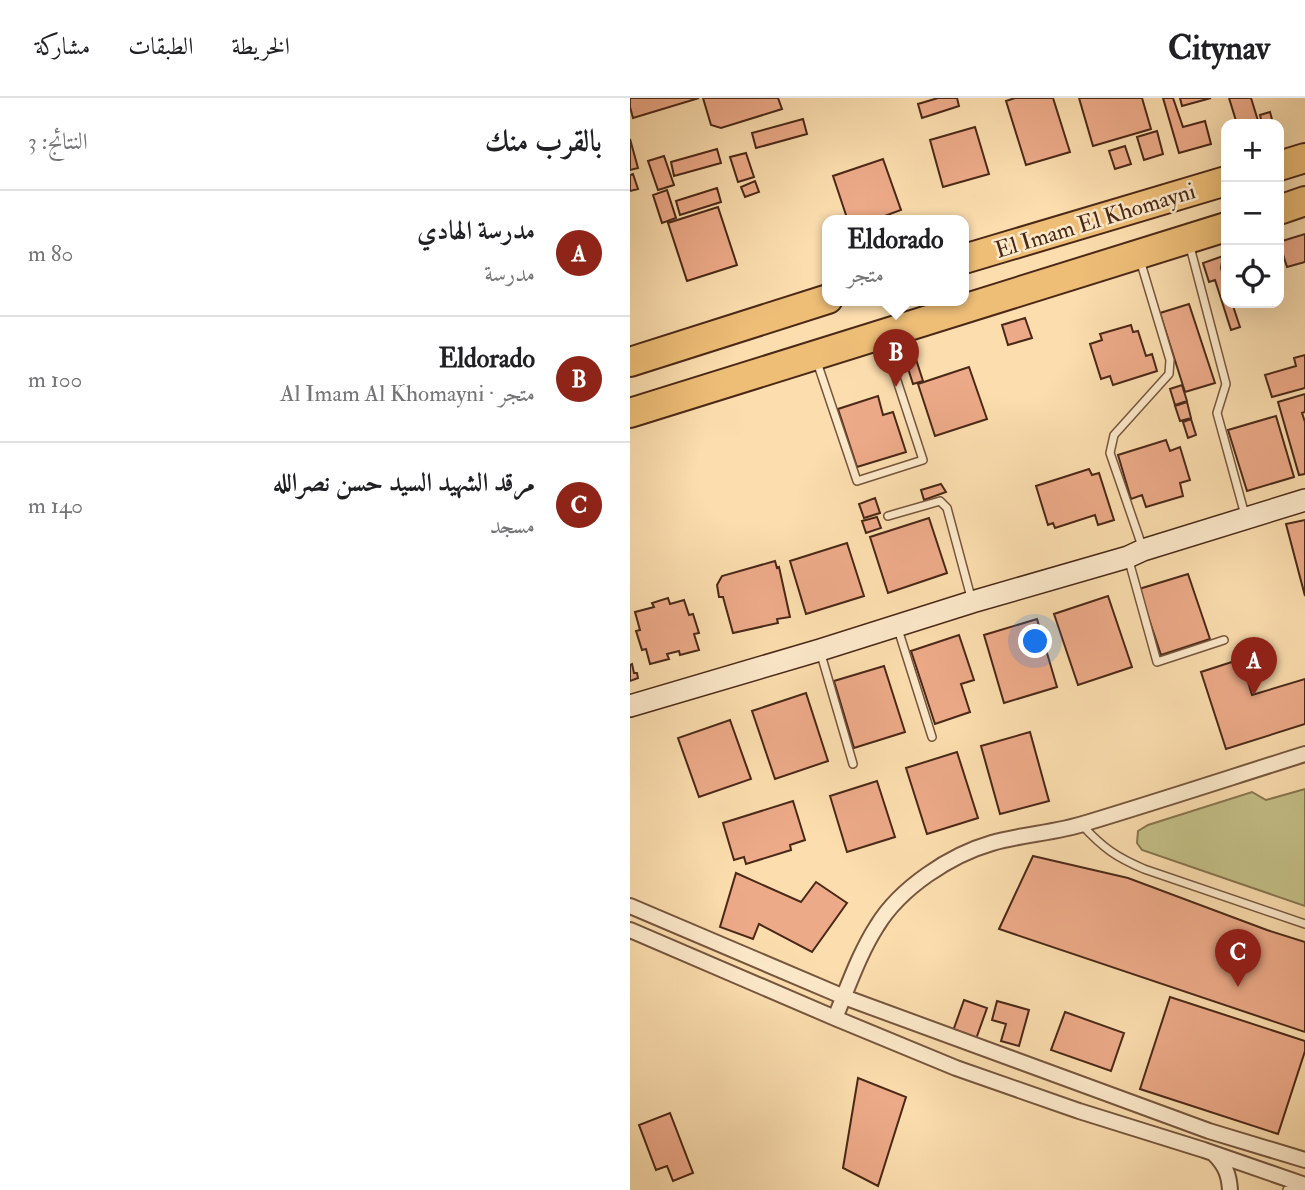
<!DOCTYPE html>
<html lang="ar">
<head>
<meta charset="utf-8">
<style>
	:root { --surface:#fff; --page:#f2f2f2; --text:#202124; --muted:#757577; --line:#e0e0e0; --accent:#8f2418 }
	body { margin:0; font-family:"IM FELL Double Pica",Amiri,serif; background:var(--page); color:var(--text); direction:rtl }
	.controls { position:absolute; right:21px; top:21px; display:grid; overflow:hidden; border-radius:14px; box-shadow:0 7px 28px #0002 }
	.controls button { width:63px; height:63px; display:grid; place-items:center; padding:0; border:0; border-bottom:2px solid var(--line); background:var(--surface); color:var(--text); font:35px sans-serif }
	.you { position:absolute; left:406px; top:544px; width:24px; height:24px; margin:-18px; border:5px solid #fff; border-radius:50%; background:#1a73e8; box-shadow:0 0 0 10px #1a73e833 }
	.badge { display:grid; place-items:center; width:46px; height:46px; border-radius:50%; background:var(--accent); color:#fff; font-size:23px; font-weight:700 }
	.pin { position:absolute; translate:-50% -58px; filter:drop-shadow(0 2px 4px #0008) }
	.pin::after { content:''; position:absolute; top:37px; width:24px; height:21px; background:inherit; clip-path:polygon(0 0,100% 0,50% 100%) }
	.popup { position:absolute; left:192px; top:117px; width:147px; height:91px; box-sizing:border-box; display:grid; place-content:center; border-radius:14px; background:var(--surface); filter:drop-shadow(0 2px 5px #0005); font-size:23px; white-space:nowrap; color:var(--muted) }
	.popup b { font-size:26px; color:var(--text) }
	.popup::after { content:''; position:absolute; left:50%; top:100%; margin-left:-14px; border:14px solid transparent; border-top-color:var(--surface) }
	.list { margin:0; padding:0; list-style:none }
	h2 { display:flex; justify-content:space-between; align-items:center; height:91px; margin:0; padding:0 28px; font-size:30px }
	h2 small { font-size:23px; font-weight:400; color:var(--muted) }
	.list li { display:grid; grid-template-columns:46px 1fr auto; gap:21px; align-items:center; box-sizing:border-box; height:126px; padding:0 28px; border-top:2px solid var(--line) }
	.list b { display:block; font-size:26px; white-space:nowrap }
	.list p { margin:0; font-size:23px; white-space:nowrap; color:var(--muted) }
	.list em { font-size:23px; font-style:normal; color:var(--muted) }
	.icon { flex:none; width:38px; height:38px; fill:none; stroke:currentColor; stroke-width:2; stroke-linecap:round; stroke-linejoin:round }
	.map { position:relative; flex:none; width:675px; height:1092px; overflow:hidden; direction:ltr }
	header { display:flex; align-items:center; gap:42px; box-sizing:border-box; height:98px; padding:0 35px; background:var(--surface); border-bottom:2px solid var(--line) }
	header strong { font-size:33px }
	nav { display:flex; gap:38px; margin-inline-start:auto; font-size:24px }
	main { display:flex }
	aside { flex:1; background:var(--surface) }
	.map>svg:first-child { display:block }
	.green { fill:#c3bf86; stroke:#86744e; stroke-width:2 }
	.building { fill:#edaa88; stroke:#4a2817; stroke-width:2 }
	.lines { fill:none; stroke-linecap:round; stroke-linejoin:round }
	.lane-casing { stroke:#76553d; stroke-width:10 }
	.street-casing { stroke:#76553d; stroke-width:18 }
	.secondary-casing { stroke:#4a2817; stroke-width:24 }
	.highway-casing { stroke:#4a2817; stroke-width:32 }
	.lane { stroke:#fce9ca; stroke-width:7 }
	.street { stroke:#fce9ca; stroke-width:14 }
	.secondary { stroke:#fce9ca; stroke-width:21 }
	.highway { stroke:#eebe77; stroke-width:28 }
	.labels { text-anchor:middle; stroke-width:5; stroke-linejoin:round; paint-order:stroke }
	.street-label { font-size:23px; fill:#4a2817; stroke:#fce9ca }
</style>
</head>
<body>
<header>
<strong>Citynav</strong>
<nav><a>الخريطة</a><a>الطبقات</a><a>مشاركة</a></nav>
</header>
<main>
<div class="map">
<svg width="675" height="1092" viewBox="0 0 675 1092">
	<rect width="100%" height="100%" fill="#fbddae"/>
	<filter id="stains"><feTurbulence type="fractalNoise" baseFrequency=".00286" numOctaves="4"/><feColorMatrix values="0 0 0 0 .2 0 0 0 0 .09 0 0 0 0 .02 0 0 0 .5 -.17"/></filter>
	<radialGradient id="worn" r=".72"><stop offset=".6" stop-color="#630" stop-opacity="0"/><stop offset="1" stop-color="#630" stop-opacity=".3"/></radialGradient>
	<!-- green -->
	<path class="green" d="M675 691V808L512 752 507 745 508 733 518 727 622 694 636 702Z"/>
	<!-- building -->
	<path class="building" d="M0 0H69L3 20 0 9Z
		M73 0H148L152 11 91 30 81 27Z
		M308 0H327L329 8 292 20 288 6Z
		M385 0H423L440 54 396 67 376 3Z
		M449 0H512L521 31 463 48Z
		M533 0H543L553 29 575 23 581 46 549 55Z
		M550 0H581L552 8Z
		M599 0H621L629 26H607Z
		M640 14 643 25 632 26 630 17Z
		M173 21 177 36 126 50 122 35Z
		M345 29 359 76 313 89 300 42Z
		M527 33 533 56 514 62 507 39Z
		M0 41 8 70 0 72Z
		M495 48 501 66 485 71 479 53Z
		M87 51 91 65 44 78 41 64Z
		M116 55 124 79 108 84 100 59Z
		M34 58 44 87 28 92 18 63Z
		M253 61 271 112 241 123H218L203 78Z
		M3 76 8 91 0 93V77Z
		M125 83 129 94 115 99 111 89Z
		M87 90 91 104 50 117 46 103Z
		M37 92 46 120 32 125 23 97Z
		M88 109 107 167 57 183 38 125Z
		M675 136V164L657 169 649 144Z
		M593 158 591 170 596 187V205H602L610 229 601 232 585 182 579 184 573 165Z
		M559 206 585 285 555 294 530 215Z
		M395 220 402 240 378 247 372 227Z
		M501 227 503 234 508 233 516 258 522 256 527 273 483 287 480 278 471 281 460 246 472 242 470 236Z
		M284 255 293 283 283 286 274 258Z
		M675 257V290L642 299 635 277 666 268 664 260Z
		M339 269 357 321 305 338 288 286Z
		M552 287 557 303 545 307 540 291Z
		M675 296V314L672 315 675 324V376L669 377 648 304Z
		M248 298 253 317 263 314 276 354 227 369 208 311Z
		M557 304 561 320 550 323 545 308Z
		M646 318 664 379 617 393 598 332Z
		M561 321 566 337 558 340 553 324Z
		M536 342 540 353 550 349 560 382 550 385 553 398 516 409 512 397 501 401 488 357Z
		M459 371 462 377 469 375 484 422 468 427 465 417 425 430 423 425 418 427 406 388Z
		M311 386 316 394 294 402 291 392Z
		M245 400 250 415 234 420 229 406Z
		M247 419 251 430 236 435 232 423Z
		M299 420 317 475 258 495 240 439Z
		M675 422V498L656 426Z
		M217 445 234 498 176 516 160 463Z
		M145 463 147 470 149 469 160 519 147 521 148 525 103 535 93 499H89L87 487 92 478Z
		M558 476 580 541 531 557 509 491Z
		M478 498 502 569 448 587 424 516Z
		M38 500 40 506 54 502 59 517 63 516 69 535 64 536 69 552 50 557 49 553 37 556 39 561 20 566 16 551 12 552 6 533 10 532 5 514 24 509 22 505Z
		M407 521 427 589 374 605 354 537Z
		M329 537 344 582 331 586 340 614 305 626 281 553Z
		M611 561 622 597 675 581V626L596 651 571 574Z
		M2 566 4 575H7L8 580 0 583V567Z
		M254 568 275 634 224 650 204 583Z
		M176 595 198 663 145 681 122 613Z
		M100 622 121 681 69 699 48 640Z
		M400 634 419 703 370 716 351 648Z
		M327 654 348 720 297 736 276 670Z
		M247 683 265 739 217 754 200 698Z
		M163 703 175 742 160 747 161 752 116 766 114 759 104 762 93 725Z
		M403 758 498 780 637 832 675 844V934L369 831Z
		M106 775 171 804 186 784 217 805 182 854 129 826 123 841 90 829Z
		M540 899 675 943V953L648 1036 510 991Z
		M334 902 357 910 346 941 323 933Z
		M367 903 399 912 389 948 371 943 376 926 362 922Z
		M435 914 494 935 481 973 421 952Z
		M228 980 276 999 248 1088 213 1070Z
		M40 1015 63 1075 43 1083 37 1068 26 1072 9 1027Z"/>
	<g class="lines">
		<defs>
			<path id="lane" d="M559 145 596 286 587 315 615 417
				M510 162 540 262 539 276 484 337 480 355 512 448
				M187 264 227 383 293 362 254 243
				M258 418 310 403 317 410 342 503
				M499 463 527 564 594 542
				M267 528 302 639
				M190 553 223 666
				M452 727C473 750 486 759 514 771L675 826
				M657 1092 674 1091"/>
			<path id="street" d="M0 808 214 899 579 1033 675 1062
				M0 832 205 920 326 970 449 1013 574 1052 675 1087
				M205 920C218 889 229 856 247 828 270 790 320 757 362 745 393 736 426 735 456 725 529 703 602 679 675 656
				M584 1056C595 1067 599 1076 600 1092"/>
			<path id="secondary" d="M0 608 190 552 342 504 498 459 513 452 675 402"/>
			<path id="highway" d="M649 68 675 60
				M649 112 675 103
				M334 161 596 83
				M0 264 198 201
				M0 315 596 129"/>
		</defs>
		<!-- lane casing -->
		<use href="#lane" class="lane-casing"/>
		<!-- street casing -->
		<use href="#street" class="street-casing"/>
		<!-- secondary casing -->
		<use href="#secondary" class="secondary-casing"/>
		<!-- highway casing -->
		<use href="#highway" class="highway-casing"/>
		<!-- lane -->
		<use href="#lane" class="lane"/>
		<!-- street -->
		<use href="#street" class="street"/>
		<!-- secondary -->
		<use href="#secondary" class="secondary"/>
		<!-- highway -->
		<use href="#highway" class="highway"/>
	</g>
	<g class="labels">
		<!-- street labels -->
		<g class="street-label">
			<text transform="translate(465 122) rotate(-17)" y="8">El Imam El Khomayni</text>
		</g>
	</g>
	<rect width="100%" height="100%" filter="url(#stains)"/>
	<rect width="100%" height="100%" fill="url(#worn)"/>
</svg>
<div class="controls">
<button>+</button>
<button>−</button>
<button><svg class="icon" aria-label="locate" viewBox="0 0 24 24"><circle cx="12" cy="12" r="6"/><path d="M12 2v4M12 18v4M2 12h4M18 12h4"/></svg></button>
</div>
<div class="you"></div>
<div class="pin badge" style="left:624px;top:597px">A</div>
<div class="pin badge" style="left:266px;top:289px">B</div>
<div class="popup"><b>Eldorado</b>متجر</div>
<div class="pin badge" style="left:608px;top:889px">C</div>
</div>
<aside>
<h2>بالقرب منك<small>النتائج: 3</small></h2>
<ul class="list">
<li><span class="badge">A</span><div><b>مدرسة الهادي</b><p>مدرسة</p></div><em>80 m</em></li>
<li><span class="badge">B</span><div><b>Eldorado</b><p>متجر · Al Imam Al Khomayni</p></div><em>100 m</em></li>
<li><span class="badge">C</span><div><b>مرقد الشهيد السيد حسن نصرالله</b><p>مسجد</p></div><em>140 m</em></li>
</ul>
</aside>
</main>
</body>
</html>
